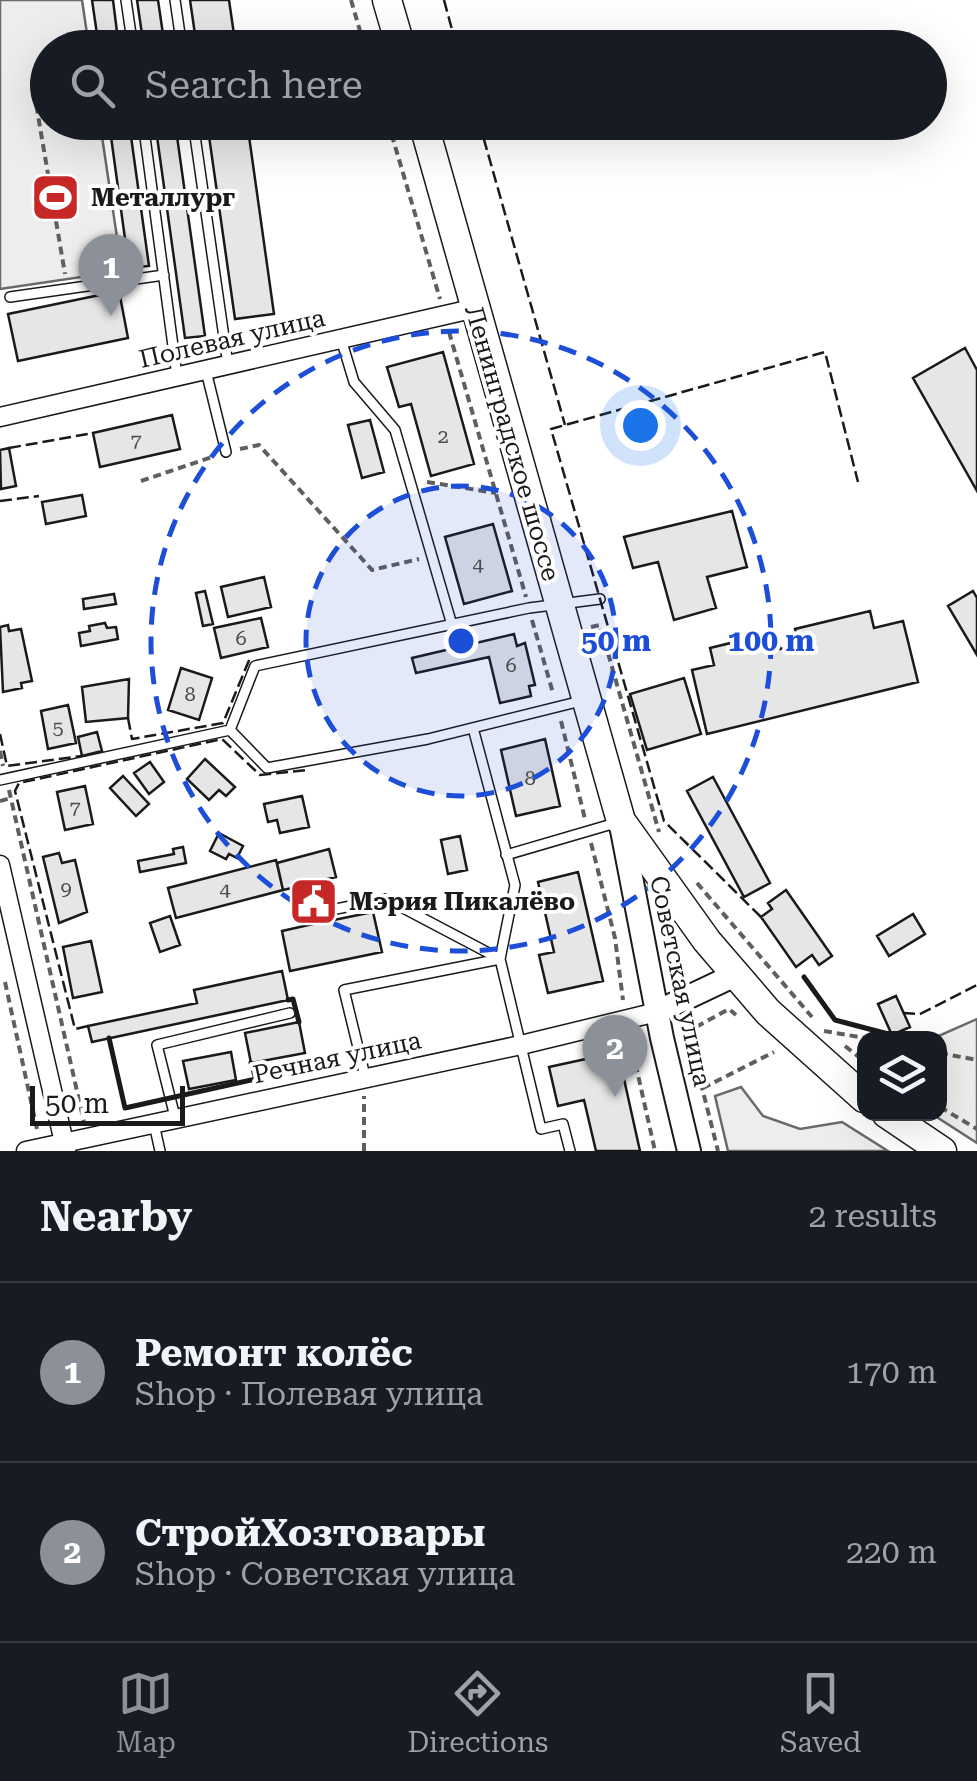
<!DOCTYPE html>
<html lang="en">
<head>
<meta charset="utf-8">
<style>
	:root { --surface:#171b24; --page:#242831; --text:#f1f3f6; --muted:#9ea1a6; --line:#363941; --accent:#8c9099 }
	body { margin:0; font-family:"Roboto Serif",serif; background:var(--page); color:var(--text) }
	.controls { position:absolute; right:30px; bottom:30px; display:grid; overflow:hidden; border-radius:20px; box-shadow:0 10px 40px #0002 }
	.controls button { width:90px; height:90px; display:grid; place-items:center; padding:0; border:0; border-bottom:2px solid var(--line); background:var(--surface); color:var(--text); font:50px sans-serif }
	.scale { position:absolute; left:30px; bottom:25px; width:155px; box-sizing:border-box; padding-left:10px; border:5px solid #1a1a1a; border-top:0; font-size:28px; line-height:35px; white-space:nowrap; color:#1a1a1a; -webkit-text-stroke:8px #fff; paint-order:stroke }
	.you { position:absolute; left:640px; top:425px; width:35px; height:35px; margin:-25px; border:8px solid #fff; border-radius:50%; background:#1a73e8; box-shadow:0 0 0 15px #1a73e833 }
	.badge { display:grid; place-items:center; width:65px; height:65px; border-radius:50%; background:var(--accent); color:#fff; font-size:32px; font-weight:700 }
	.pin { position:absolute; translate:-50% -82px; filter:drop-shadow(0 2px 5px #0008) }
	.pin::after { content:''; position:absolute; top:52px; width:35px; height:30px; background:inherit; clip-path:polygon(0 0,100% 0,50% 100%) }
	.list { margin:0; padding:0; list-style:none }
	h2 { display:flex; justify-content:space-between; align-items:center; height:130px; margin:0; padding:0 40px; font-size:42px }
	h2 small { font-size:32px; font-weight:400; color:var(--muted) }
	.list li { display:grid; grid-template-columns:65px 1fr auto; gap:30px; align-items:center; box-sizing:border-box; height:180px; padding:0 40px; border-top:2px solid var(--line) }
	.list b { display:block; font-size:38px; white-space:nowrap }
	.list p { margin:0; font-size:32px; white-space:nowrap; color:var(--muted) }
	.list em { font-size:32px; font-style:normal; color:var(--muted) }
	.icon { flex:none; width:55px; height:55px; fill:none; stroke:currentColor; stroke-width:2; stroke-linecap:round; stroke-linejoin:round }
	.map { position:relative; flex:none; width:977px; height:1151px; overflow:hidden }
	.search { position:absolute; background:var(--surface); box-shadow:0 10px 40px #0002; left:30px; right:30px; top:30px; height:110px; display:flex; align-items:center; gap:25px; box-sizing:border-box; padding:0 35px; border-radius:55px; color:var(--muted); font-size:38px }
	.sheet { height:490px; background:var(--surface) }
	nav { display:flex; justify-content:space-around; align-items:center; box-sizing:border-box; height:140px; border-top:2px solid var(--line); background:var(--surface); font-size:28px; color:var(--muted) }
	nav a { display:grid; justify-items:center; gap:5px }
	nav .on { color:var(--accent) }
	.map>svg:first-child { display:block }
	.built { fill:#ededed; stroke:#6a6a6a; stroke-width:2.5 }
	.building { fill:#e6e6e6; stroke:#1a1a1a; stroke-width:2.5 }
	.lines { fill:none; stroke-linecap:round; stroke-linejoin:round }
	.service-casing { stroke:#1a1a1a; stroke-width:12 }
	.minor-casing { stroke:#1a1a1a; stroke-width:21 }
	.tertiary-casing { stroke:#1a1a1a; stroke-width:26 }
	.secondary-casing { stroke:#1a1a1a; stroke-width:31 }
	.path { stroke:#5f5f5f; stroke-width:4; stroke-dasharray:8 5; stroke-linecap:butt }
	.service { stroke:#fff; stroke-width:9 }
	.minor { stroke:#fff; stroke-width:18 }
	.tertiary { stroke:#fff; stroke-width:22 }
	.secondary { stroke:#fff; stroke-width:28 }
	.fence { stroke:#1a1a1a; stroke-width:2.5; stroke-dasharray:12 5; stroke-linecap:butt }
	.wall { stroke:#1a1a1a; stroke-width:5 }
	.ring { fill:none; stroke:#1d4ed8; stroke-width:5; stroke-dasharray:18 12 }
	.labels { text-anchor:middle; stroke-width:8; stroke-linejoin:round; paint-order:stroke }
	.number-label { font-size:20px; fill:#4d4d4d }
	.poi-label { font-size:25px; font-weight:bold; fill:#1a1a1a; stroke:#fff; text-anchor:start }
	.street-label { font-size:25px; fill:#1a1a1a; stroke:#fff }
	.centre { fill:#1d4ed8; stroke:#fff; stroke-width:5 }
	.ring-label { font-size:30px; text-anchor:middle; font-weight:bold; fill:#1d4ed8; stroke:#fff; stroke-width:8; stroke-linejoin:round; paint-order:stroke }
</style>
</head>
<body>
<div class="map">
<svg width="977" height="1151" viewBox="0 0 977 1151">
	<rect width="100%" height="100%" fill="#fff"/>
	<!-- built -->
	<path class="built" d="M0 0H82L89 47 48 48V122L100 123 122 271 0 289Z
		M977 1019V1143L932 1114H940V1038H934Z
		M741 1087 763 1116 800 1129 842 1122 888 1151H728L715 1096Z"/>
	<!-- building -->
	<path class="building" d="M92 0H113L119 48H99Z
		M137 0H158L165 48H144Z
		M190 0H229L236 48H197Z
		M109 122H129L149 266 129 268Z
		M155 122H175L205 336 185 338Z
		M207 122H247L274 314 235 319Z
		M119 291 128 338 18 361 8 314Z
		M965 348 977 370V491L913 378Z
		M443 352 474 464 431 476 411 404 399 407 387 367Z
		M172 415 180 449 100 467 93 433Z
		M370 420 384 472 362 478 348 425Z
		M9 448 16 486 1 489 0 450Z
		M82 495 86 516 46 524 42 502Z
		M732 511 747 567 707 577 716 608 674 620 658 562 633 568 624 537Z
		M493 524 512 591 464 604 445 537Z
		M264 577 271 607 228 617 221 587Z
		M205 591 213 624 203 626 196 593Z
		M973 591 977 598V655L948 606Z
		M114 594 116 604 84 609 83 599Z
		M870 611 874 628 903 621 918 682 707 734 692 670 714 665 710 648 776 632 780 649 799 644 795 629Z
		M261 618 268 647 221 658 214 628Z
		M105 623 107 628 116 627 118 639 81 646 79 633 90 631 89 626Z
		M8 625 9 631 21 629 32 681 21 683 22 688 3 692 0 627Z
		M514 634 517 646 525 643 535 685 529 686 531 696 500 703 489 657 416 673 412 658Z
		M181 668 212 678 199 720 168 710Z
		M684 678 701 734 647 750 630 694Z
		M129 679 128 718 86 722 82 687Z
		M68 705 76 743 48 749 41 711Z
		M97 732 102 751 82 756 78 737Z
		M545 739 560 806 516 816 501 750Z
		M205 759 235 787 226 796 219 790 209 800 187 779Z
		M150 762 164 782 149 794 134 773Z
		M123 776 149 804 136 816 110 788Z
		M713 777 770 883 744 897 687 791Z
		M85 786 93 824 65 830 57 792Z
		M302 796 309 827 280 833 277 820 268 822 264 804Z
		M219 833 243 846 237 858 229 854 226 859 210 851Z
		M460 836 467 870 448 874 441 840Z
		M183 847 186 863 140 872 138 861 174 854 173 849Z
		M329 849 336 877 315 882 324 922 373 912 382 952 290 971 282 931 313 924 305 885 283 890 277 863Z
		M59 853 62 863 75 860 87 912 59 923 43 857Z
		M276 860 283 890 176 918 168 888Z
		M578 872 603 981 548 993 539 955 554 952 538 882Z
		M786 890 832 956 819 965 812 955 796 967 761 917 772 909 768 903Z
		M913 914 925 934 889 956 877 936Z
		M170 916 180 945 160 952 150 923Z
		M91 941 102 992 73 998 63 947Z
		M282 971 288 1000 92 1042 88 1026 197 1003 194 990Z
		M896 996 910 1027 892 1035 878 1004Z
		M299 1022 305 1053 251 1063 245 1033Z
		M231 1052 236 1080 189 1089 183 1061Z
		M618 1052 640 1151H596L584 1100 558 1106 549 1067Z"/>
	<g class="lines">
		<defs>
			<path id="service" d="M126 0 133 48
				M175 0 182 48
				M143 122 177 376
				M193 122 228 365
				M10 297 164 275
				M341 339 354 382 395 430 452 625
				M206 371 226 452
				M473 728 515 885 500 959 541 1129 563 1124 570 1151
				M230 730 255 666 529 608 600 599
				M230 730 267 768 428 739 585 700
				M0 780 230 730
				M506 855 619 822
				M336 909 386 899 500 959
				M365 1076 344 990 500 959
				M175 1117 157 1045 290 1013
				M154 1124 160 1151"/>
			<path id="minor" d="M0 417 476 308
				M0 865 66 1151
				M26 1151 521 1045 657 1012"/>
			<path id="tertiary" d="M621 825 662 1038 689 1151
				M657 1012 735 975"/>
			<path id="secondary" d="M387 0 401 48
				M423 122 621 821 707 941 768 1012 864 1098
				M887 1114 942 1151"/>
		</defs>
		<!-- service casing -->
		<use href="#service" class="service-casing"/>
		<!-- minor casing -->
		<use href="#minor" class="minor-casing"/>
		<!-- tertiary casing -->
		<use href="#tertiary" class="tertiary-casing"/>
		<!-- secondary casing -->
		<use href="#secondary" class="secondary-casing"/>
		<!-- path -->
		<path class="path" d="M351 0 365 48
			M32 80 65 274
			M388 122 440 299
			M449 332 526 597
			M240 449 259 445 372 570 419 559
			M141 481 212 457
			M427 482 496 493
			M532 620 553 693
			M591 627 600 625 659 832
			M561 721 585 819
			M0 751 3 766
			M9 790 84 1122
			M0 801 11 798
			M591 843 615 938 623 1000
			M697 883 812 1017
			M5 982 37 1129
			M824 1031 865 1038
			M688 1032 718 1151
			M685 1033 729 1009 736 1015
			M630 1039 655 1151
			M845 1046 864 1061
			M940 1053 977 1060
			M703 1088 774 1052
			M940 1107 977 1129
			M364 1151V1096"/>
		<!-- service -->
		<use href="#service" class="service"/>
		<!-- minor -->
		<use href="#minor" class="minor"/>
		<!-- tertiary -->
		<use href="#tertiary" class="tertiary"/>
		<!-- secondary -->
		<use href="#secondary" class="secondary"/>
		<!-- fence -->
		<path class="fence" d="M444 0 457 48
			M479 122 565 425
			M9 448 93 433
			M0 501 39 496
			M128 718 132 739 223 723 250 658
			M0 734 7 766 82 756
			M761 917 664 821 551 429 825 352 858 482
			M903 1013 920 1014 977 985
			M88 1026 75 1029 15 791 19 783 222 739 260 775 307 770"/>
		<!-- wall -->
		<path class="wall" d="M804 977 835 1020 892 1035
			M288 1000 293 999 299 1022
			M109 1038 125 1108 256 1079 251 1063"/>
	</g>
	<!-- distance rings -->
	<circle cx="461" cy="641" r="155" fill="#1d4ed8" fill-opacity=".12"/>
	<g class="ring">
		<circle cx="461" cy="641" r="155"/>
		<circle cx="461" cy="641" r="310"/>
	</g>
	<!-- icons -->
	<defs>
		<symbol id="stadium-square" viewBox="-11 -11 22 22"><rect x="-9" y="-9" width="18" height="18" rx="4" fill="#c62828" stroke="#fff"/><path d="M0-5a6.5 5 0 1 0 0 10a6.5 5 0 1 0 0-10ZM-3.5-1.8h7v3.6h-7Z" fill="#fff"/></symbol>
		<symbol id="civic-square" viewBox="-11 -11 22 22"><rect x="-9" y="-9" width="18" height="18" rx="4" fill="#c62828" stroke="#fff"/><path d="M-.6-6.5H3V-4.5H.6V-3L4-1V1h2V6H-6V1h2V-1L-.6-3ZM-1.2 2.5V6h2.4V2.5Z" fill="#fff"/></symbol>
	</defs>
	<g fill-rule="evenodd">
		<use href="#stadium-square" x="28" y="170" width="55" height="55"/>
		<use href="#civic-square" x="286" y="874" width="55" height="55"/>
	</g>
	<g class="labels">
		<!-- number labels -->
		<g class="number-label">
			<text x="443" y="443">2</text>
			<text x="136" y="448">7</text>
			<text x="478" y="571">4</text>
			<text x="241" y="645">6</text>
			<text x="511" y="672">6</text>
			<text x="190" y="701">8</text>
			<text x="58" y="734">5</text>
			<text x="530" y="785">8</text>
			<text x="75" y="815">7</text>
			<text x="66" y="895">9</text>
			<text x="225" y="896">4</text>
		</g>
		<!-- poi labels -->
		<g class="poi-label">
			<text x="91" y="206">Металлург</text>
			<text x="349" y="910">Мэрия Пикалёво</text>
		</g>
		<!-- street labels -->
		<g class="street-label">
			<text transform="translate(232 338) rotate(-13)" y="9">Полевая улица</text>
			<text transform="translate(513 443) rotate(74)" y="9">Ленинградское шоссе</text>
			<text transform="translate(681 981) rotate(78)" y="9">Советская улица</text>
			<text transform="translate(337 1057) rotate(-12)" y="9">Речная улица</text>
		</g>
	</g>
	<circle cx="461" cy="641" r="15" class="centre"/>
	<g class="ring-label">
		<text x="616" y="651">50 m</text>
		<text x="771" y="651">100 m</text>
	</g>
</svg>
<div class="controls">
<button><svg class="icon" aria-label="layers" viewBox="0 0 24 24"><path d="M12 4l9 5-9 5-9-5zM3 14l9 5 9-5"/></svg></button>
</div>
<div class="scale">50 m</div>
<div class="you"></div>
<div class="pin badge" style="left:111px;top:316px">1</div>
<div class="pin badge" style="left:615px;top:1097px">2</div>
<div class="search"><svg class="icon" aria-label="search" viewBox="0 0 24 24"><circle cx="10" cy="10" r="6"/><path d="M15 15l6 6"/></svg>Search here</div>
</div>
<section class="sheet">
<h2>Nearby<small>2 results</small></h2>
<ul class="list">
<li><span class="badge">1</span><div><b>Ремонт колёс</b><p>Shop · Полевая улица</p></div><em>170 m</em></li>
<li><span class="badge">2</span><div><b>СтройХозтовары</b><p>Shop · Советская улица</p></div><em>220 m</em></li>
</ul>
</section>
<nav>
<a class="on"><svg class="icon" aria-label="map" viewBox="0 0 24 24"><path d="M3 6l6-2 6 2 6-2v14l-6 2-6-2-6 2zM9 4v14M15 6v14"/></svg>Map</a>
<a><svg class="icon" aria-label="directions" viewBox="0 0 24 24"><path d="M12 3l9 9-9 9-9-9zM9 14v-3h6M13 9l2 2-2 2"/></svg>Directions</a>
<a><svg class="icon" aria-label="saved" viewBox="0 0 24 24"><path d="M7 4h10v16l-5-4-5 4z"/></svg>Saved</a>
</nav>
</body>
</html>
